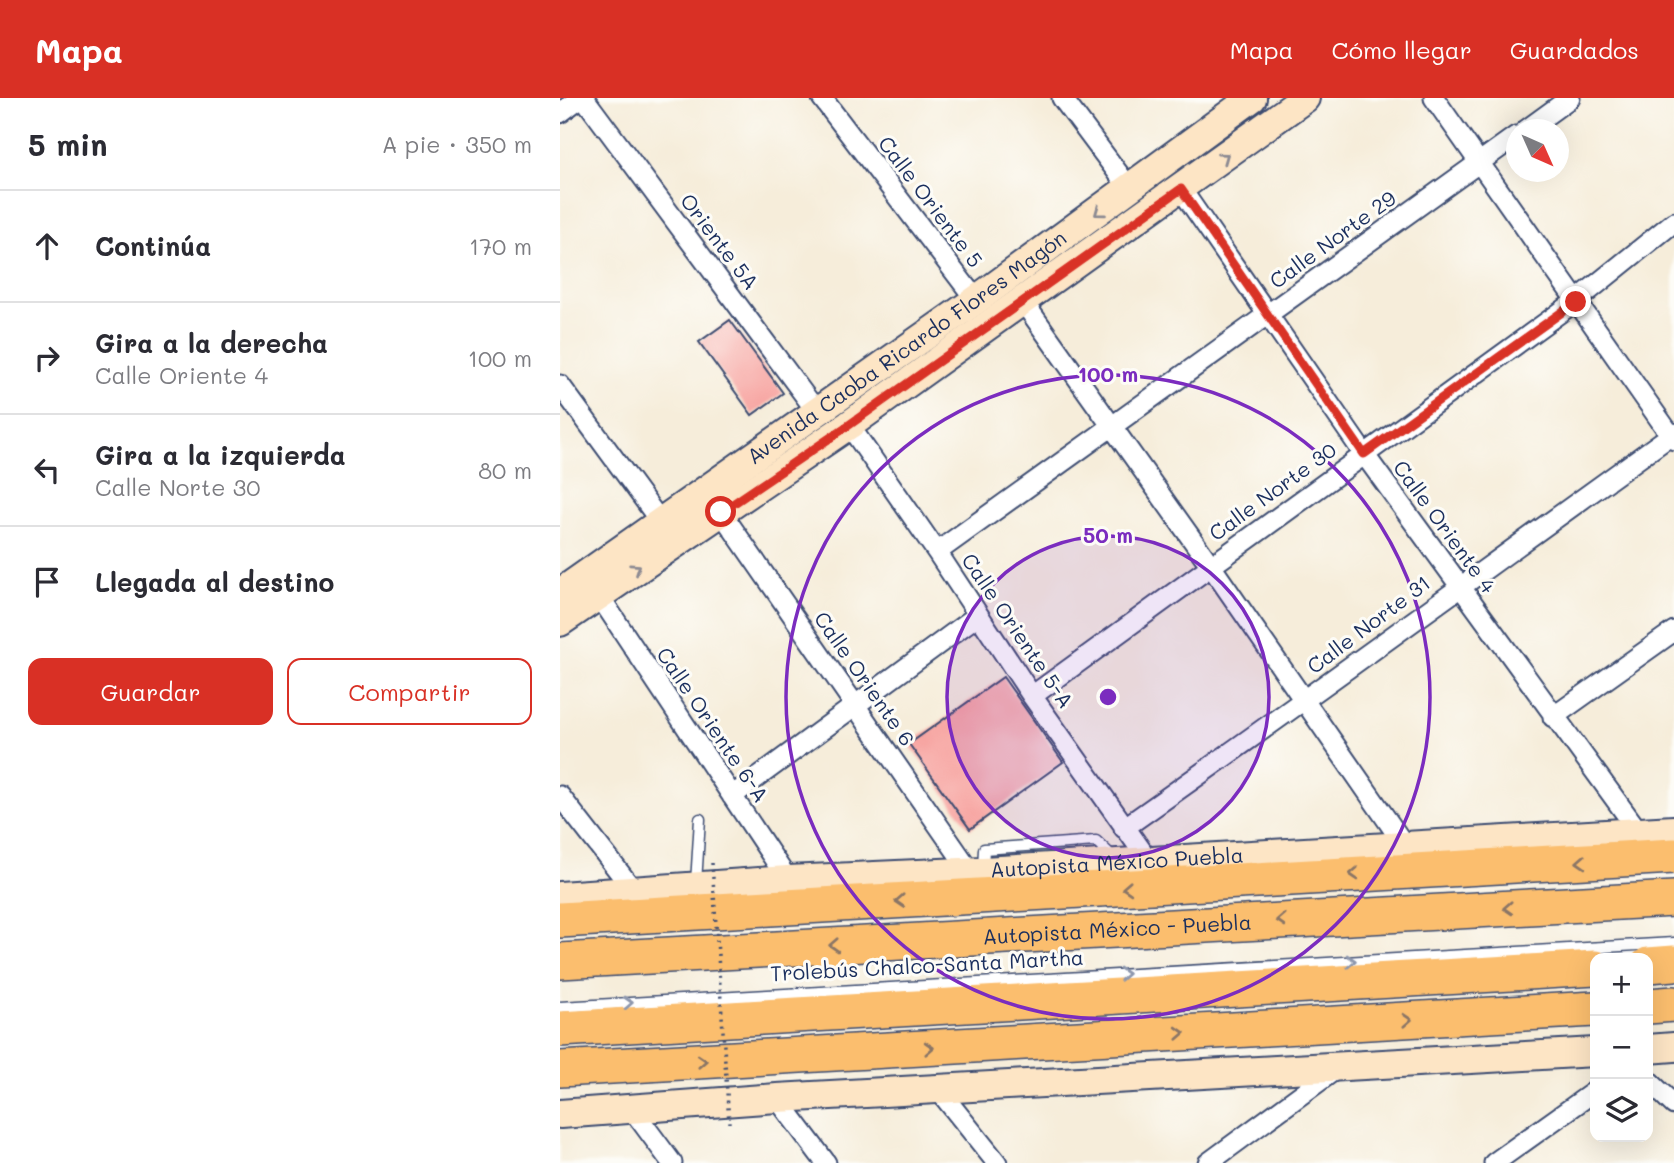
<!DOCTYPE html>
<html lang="es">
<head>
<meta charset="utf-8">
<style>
	:root { --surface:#fff; --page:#f2f2f3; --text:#2b2b33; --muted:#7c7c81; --line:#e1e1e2; --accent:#d93025 }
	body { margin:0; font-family:Mali,sans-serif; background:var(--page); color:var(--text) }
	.controls { position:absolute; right:21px; bottom:21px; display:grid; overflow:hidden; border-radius:14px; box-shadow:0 7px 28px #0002 }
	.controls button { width:63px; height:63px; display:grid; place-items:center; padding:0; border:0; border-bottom:2px solid var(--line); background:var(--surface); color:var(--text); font:35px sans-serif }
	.compass { position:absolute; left:946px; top:21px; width:63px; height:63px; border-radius:50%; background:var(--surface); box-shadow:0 7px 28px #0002; rotate:135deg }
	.stop { position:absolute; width:21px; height:21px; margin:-16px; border:5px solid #d93025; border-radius:50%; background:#fff }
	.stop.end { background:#d93025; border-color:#fff; box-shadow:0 2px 7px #0008 }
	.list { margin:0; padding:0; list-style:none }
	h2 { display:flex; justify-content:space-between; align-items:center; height:91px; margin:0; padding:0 28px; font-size:30px }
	h2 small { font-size:23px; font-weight:400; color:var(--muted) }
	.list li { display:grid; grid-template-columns:46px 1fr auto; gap:21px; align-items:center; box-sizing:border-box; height:112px; padding:0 28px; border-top:2px solid var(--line) }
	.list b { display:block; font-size:26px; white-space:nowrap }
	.list p { margin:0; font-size:23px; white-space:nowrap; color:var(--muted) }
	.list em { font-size:23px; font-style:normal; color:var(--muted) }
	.actions { display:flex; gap:14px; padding:21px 28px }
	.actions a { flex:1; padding:16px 0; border:2px solid var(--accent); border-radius:14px; text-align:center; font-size:24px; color:var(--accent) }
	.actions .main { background:var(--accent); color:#fff }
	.icon { flex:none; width:38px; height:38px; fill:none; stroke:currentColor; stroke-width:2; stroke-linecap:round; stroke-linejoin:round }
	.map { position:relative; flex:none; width:1114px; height:1065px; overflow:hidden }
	header { display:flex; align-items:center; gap:42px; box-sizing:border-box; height:98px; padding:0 35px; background:var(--accent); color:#fff }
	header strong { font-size:33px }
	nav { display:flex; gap:38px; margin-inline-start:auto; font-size:24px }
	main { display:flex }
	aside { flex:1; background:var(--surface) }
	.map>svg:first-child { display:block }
	.building { fill:#f7a5a2 }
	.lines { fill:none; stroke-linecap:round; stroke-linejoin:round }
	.lane-casing { stroke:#3c4c71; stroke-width:13 }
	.street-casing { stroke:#3c4c71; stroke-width:23 }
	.secondary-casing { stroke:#3c4c71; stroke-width:32 }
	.highway-casing { stroke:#3c4c71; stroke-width:38 }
	.lane { stroke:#fff; stroke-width:10 }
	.street { stroke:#fff; stroke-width:19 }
	.secondary { stroke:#fde5c5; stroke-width:28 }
	.highway { stroke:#fbbe6e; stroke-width:35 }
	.path-bridge { stroke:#3c4c71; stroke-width:3.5; stroke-dasharray:2 5; stroke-linecap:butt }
	.oneway { stroke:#8c8a92 }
	.oneway2 { stroke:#8b7666 }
	.oneway3 { stroke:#8d97ae }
	.route { stroke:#d93025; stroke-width:9 }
	.ring { fill:none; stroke:#7b2cbf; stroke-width:3.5 }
	.labels { text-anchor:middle; stroke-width:6; stroke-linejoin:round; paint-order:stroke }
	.street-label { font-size:21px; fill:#1b2f5e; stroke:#fdfcf7 }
	.centre { fill:#7b2cbf; stroke:#fdfcf7; stroke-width:3.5 }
	.ring-label { font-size:21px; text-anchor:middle; font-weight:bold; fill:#7b2cbf; stroke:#fdfcf7; stroke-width:6; stroke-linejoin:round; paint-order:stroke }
</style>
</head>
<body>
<header>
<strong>Mapa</strong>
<nav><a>Mapa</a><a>Cómo llegar</a><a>Guardados</a></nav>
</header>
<main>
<aside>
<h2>5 min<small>A pie · 350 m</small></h2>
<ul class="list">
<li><svg class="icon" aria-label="ahead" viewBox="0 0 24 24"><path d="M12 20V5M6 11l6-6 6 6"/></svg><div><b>Continúa</b></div><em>170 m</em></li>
<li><svg class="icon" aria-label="right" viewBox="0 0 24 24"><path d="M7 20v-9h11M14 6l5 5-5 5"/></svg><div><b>Gira a la derecha</b><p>Calle Oriente 4</p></div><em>100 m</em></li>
<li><svg class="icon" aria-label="left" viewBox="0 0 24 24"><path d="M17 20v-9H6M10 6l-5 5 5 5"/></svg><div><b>Gira a la izquierda</b><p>Calle Norte 30</p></div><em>80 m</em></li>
<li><svg class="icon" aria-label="arrive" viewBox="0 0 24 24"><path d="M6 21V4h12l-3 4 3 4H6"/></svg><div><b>Llegada al destino</b></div></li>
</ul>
<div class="actions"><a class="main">Guardar</a><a>Compartir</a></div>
</aside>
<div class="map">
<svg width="1114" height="1065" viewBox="0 0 1114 1065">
	<rect width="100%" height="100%" fill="#fdfcf7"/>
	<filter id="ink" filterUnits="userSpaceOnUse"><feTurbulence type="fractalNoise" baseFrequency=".0143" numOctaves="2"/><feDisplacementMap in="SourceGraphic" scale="14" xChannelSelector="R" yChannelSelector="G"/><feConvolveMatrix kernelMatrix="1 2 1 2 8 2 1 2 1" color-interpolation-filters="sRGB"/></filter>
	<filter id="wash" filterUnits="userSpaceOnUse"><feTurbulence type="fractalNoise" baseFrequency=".00686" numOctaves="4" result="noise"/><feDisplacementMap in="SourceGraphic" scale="28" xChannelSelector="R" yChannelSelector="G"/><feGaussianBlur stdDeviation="1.57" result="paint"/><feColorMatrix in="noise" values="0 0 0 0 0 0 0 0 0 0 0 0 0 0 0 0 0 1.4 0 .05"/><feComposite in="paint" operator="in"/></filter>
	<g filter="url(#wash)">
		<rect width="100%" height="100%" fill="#f6edda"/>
		<g id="blocks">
			<!-- building -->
			<path class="building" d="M170 222 223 295 192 317 139 244Z
				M443 579 503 664 410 731 349 646Z"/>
		</g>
	</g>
	<g filter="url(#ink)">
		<use href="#blocks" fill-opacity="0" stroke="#3c4c71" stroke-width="2"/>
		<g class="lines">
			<defs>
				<path id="lane" d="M423 770 424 751 536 743 554 760
					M136 785 140 721
					M1052 860 1086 858
					M0 909 1114 845"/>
				<path id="street" d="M24 0 257 314
					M262 0 416 202
					M502 0 570 91
					M874 0 1114 342
					M0 15 20 0
					M966 32 1010 0
					M621 91 804 356 1079 734V741
					M462 202 651 468 845 748
					M0 287 108 434
					M289 327 377 454 472 598 589 763
					M161 414 410 773
					M377 454 956 38
					M38 496 228 782
					M472 598 1016 203 1114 124
					M993 619 1114 533
					M0 698 74 793
					M172 698 418 517
					M564 730C749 600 930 467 1114 335
					M1088 982 1114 1007
					M377 990 437 1065
					M217 1000 266 1065
					M72 1011 112 1065
					M648 1065 780 968
					M934 1065 1035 993"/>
				<g id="secondary">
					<path id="s1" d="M0 495 416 202 692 0"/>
					<path d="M0 524 289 327 745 0"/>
					<path id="s2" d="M0 798 228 782 423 773 1114 732"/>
					<path d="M1088 951 1114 949"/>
					<path d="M0 1016 217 1000 1035 954"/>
				</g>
				<g id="highway">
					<path d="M0 822 1114 758"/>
					<path id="s3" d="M0 863 1114 801"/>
					<path d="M1088 867 1114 865"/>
					<path d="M1088 908 1114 906"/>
					<path d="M0 931 1035 870"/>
					<path d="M0 971 1035 911"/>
				</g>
			</defs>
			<!-- lane casing -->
			<use href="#lane" class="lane-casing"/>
			<!-- street casing -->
			<use href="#street" class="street-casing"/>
			<!-- secondary casing -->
			<use href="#secondary" class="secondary-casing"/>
			<!-- highway casing -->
			<use href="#highway" class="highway-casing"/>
			<!-- lane -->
			<use href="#lane" class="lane"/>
			<!-- street -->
			<use href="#street" class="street"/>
			<!-- secondary -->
			<use href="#secondary" class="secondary"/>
			<!-- highway -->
			<use href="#highway" class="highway"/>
			<!-- path-bridge -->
			<path class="path-bridge" d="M152 765 169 1025"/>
		</g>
		<!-- one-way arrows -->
		<defs><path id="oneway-chevron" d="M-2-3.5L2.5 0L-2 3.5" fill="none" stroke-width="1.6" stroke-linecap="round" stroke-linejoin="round" transform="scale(1.75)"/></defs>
		<g class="oneway">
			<use href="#oneway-chevron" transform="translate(664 59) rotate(-36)"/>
			<use href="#oneway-chevron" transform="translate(539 114) rotate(144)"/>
			<use href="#oneway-chevron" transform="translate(76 470) rotate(-34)"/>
		</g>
		<g class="oneway2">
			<use href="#oneway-chevron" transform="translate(1021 764) rotate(177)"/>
			<use href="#oneway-chevron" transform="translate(794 776) rotate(177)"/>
			<use href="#oneway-chevron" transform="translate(567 790) rotate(177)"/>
			<use href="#oneway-chevron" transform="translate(340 803) rotate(177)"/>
			<use href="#oneway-chevron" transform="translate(948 810) rotate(177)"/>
			<use href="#oneway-chevron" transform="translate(721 822) rotate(177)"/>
			<use href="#oneway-chevron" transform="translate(274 847) rotate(177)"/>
			<use href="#oneway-chevron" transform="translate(847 922) rotate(-3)"/>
			<use href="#oneway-chevron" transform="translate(620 935) rotate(-3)"/>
			<use href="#oneway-chevron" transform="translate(369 950) rotate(-3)"/>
			<use href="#oneway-chevron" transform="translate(142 963) rotate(-3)"/>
		</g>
		<g class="oneway3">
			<use href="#oneway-chevron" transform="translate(791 863) rotate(-3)"/>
			<use href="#oneway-chevron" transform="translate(564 876) rotate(-3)"/>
			<use href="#oneway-chevron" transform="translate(68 905) rotate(-3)"/>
		</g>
	</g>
	<g class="lines" filter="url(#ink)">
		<!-- route -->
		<path class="route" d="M161 414 289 327 621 91 804 356 1016 204"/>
	</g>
	<!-- distance rings -->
	<circle cx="548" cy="599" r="161" fill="#7b2cbf" fill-opacity=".12"/>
	<g class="ring">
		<circle cx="548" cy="599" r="161"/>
		<circle cx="548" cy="599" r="322"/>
	</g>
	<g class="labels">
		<!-- street labels -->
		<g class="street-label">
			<text transform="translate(370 104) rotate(53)" y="7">Calle Oriente 5</text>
			<text transform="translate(773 142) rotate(-36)" y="7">Calle Norte 29</text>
			<text transform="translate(159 144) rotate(53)" y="7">Oriente 5A</text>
			<text dy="7" stroke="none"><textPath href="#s1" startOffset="425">Avenida Caoba Ricardo Flores Magón</textPath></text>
			<text transform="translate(713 394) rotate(-36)" y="7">Calle Norte 30</text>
			<text transform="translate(884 429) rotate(54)" y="7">Calle Oriente 4</text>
			<text transform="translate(809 527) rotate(-37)" y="7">Calle Norte 31</text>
			<text transform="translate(457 533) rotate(56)" y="7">Calle Oriente 5-A</text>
			<text transform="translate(304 581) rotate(55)" y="7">Calle Oriente 6</text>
			<text transform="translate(152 627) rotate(56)" y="7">Calle Oriente 6-A</text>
			<text dy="7" stroke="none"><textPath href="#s2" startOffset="558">Autopista México Puebla</textPath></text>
			<text dy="7" stroke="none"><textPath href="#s3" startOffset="558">Autopista México - Puebla</textPath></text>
			<text transform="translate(367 868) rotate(-3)" y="7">Trolebús Chalco-Santa Martha</text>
		</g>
	</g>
	<circle cx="548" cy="599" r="10" class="centre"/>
	<g class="ring-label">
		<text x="548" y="284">100 m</text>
		<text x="548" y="445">50 m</text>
	</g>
</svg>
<div class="controls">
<button>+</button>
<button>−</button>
<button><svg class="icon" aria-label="layers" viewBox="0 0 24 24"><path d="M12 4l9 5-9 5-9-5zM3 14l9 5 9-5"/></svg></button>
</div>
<svg class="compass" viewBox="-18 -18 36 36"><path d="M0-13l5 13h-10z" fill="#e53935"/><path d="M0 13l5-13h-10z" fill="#7c7c81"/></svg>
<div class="stop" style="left:161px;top:414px"></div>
<div class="stop end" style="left:1016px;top:204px"></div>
</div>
</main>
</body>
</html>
